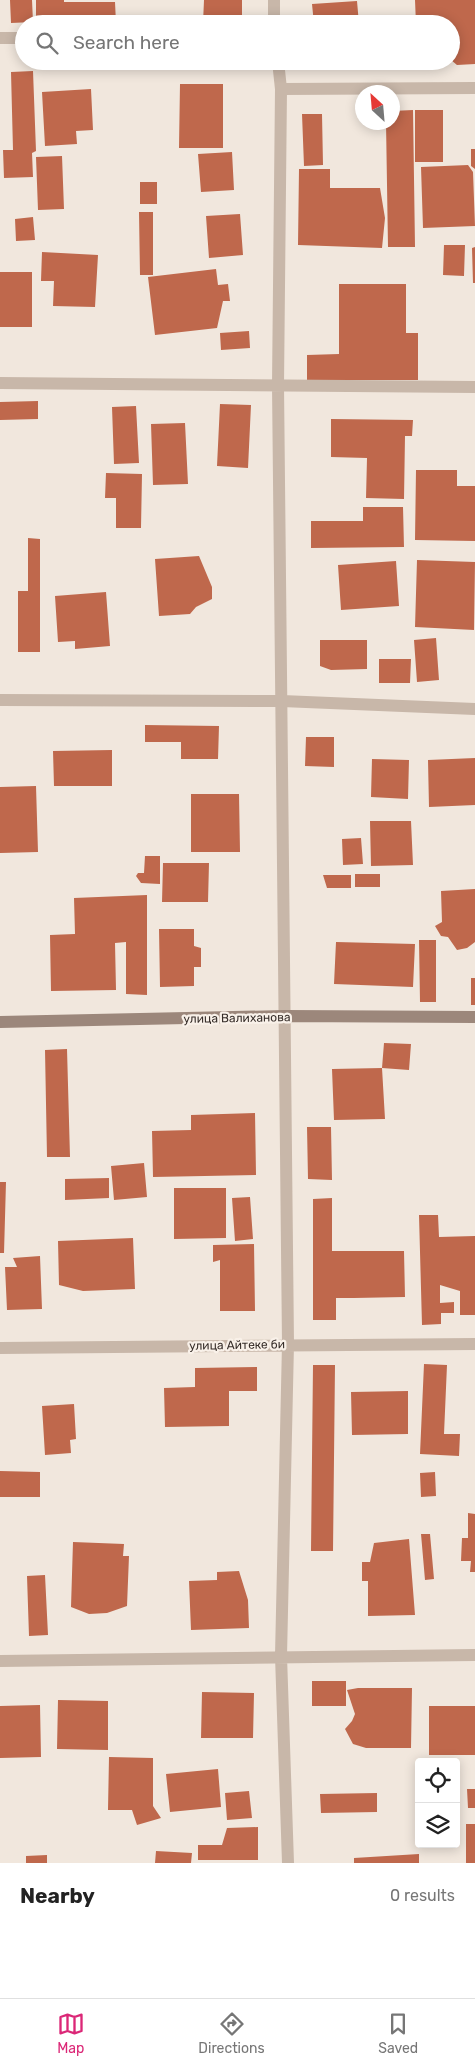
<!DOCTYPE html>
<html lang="en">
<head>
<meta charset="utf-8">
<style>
	:root { --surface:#fff; --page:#f2f2f2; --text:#222; --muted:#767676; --line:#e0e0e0; --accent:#db2777 }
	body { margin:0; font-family:Rubik,sans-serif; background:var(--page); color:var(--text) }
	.controls { position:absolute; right:15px; bottom:15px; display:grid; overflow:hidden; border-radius:5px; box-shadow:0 2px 12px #0003 }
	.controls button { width:45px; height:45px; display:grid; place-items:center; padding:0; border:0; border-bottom:1px solid var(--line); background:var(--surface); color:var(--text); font:25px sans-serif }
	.compass { position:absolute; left:355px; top:85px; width:45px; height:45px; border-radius:50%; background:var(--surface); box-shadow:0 2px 12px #0003; rotate:334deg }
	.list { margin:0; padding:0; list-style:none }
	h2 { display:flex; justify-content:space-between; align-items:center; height:65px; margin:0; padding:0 20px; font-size:21px }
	h2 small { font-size:16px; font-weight:400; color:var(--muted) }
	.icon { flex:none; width:28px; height:28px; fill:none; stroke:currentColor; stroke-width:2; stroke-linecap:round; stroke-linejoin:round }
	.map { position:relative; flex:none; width:475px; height:1863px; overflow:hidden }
	.search { position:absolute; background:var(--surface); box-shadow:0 2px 12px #0003; left:15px; right:15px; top:15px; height:55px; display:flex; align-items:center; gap:12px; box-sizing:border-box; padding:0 18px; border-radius:28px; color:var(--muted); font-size:19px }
	.sheet { height:135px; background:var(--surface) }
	nav { display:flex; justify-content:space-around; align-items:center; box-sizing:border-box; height:70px; border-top:1px solid var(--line); background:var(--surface); font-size:14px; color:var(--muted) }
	nav a { display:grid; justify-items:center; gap:2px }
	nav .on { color:var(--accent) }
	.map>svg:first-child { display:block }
	.building { fill:#bf684c }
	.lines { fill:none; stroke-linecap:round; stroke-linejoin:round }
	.street { stroke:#c8b7a9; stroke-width:12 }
	.secondary { stroke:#9c877b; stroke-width:12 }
	.labels { text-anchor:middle; stroke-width:4.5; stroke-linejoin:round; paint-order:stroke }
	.street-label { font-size:12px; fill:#362d29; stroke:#f9f1e9 }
</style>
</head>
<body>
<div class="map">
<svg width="475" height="1863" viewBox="0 0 475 1863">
	<rect width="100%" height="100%" fill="#f1e7dd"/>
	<!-- building -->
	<path class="building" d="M10 0H32L33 22 11 23Z
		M36 0H64V2H115L116 23H36Z
		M204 0H242V23H203Z
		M415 0H475V64L457 65 451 60V24H416Z
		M357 1 359 24H314L312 4Z
		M33 71 36 151 32 153 33 177 4 178 3 150H13L11 72Z
		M180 84H223V148H179Z
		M91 89 93 130 76 131 77 144 45 146 42 92Z
		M413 110 415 247H388L386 122H392V111Z
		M415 110H443V162H415Z
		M302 114H322L323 165 304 166Z
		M471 149H475V169L471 166Z
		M232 152 234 190 201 192 198 154Z
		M62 156 64 209 38 210 36 157Z
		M468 165 473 172 475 226 423 228 421 167Z
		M299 169H330V188H380L385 218 382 248 298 245Z
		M140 182H157V204H140Z
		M139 212H153V275H140Z
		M240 214 243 255 209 258 206 216Z
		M33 217 35 240 16 241 15 219Z
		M444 245H465L464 276 443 275Z
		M475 247V283H473L472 248Z
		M42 252 98 255 95 307 53 306 54 281H41Z
		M216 269 218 285 228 284 230 301H223L217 328 155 335 148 277Z
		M0 272H32V327H0Z
		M339 284H406V333H418V380H307V355L339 354Z
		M249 331 250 348 221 350 220 333Z
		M38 401V419L0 420V402Z
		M220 404 251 405 248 468 217 466Z
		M136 406 139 463 114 464 112 407Z
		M331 419 413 420 412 436H405L404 499 366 498 367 458 331 457Z
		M185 423 188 484 153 485 151 424Z
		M416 470H457V486H475V541L415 540Z
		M106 473 142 474 141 528H116V498H105Z
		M363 507H403L404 547 311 548V521H363Z
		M28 538 40 539V652H18V591H28Z
		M199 556 212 587V599L196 607 190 614 159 616 155 559Z
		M417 560 475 562 474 630 415 627Z
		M396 561 399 606 341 610 338 565Z
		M106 592 110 646 75 649V641L58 642 55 596Z
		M436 638 439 680 417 682 414 640Z
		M320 640H367V669L331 670 320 666Z
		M379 659H411L410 683H379Z
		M145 725 219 726 218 759H181V742H145Z
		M306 737H334V767L305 766Z
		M112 750V786H54L53 751Z
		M475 758V805L429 807 428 760Z
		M372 759 409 760 408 799 371 797Z
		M36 786 38 852 0 853V787Z
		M191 794H239L240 852H191Z
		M370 821H411L413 865 371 866Z
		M361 838 363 864 343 865 342 839Z
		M145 856H160V884L141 883 136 876 138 873H144Z
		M163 863H209L208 902H162Z
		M355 874H380V887H355Z
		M323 875H351V888H327Z
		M475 889V942L467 948 457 950 448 937 441 936 435 926 442 922 441 891Z
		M147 895V995L126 994V942L115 943 116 990 51 991 50 935 75 934 74 898Z
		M159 929H194V946L201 948V967H194V986L160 987Z
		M419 940H436V1002H420Z
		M336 942 415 944 413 987 334 984Z
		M471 978H475V1005H471Z
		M384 1043 411 1044 409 1070 382 1068Z
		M67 1049 70 1157H47L45 1050Z
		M382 1068 385 1119 334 1120 332 1069Z
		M255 1113 256 1175 153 1177 152 1131 191 1130V1115Z
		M307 1127H331L332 1180 308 1179Z
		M144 1163 147 1197 114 1200 111 1166Z
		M109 1178V1198L65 1200V1179Z
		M0 1182H6L4 1253H0Z
		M174 1188H226V1238L174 1239Z
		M250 1197 253 1239 235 1241 232 1198Z
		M332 1198V1251H404L405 1297 354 1298V1268V1298H336V1320H313V1199Z
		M419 1215H438L439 1237 475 1236V1315H460V1291L440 1285V1303L454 1302V1313H441V1324L422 1325Z
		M133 1238 135 1289 83 1291 59 1285 58 1241Z
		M254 1244 255 1311H220V1260L213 1262V1245Z
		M40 1256 42 1309 7 1310 5 1267H17L13 1258Z
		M424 1364 447 1365 444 1434H460L459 1456 420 1454Z
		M313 1365H335L333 1551H311Z
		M257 1367V1391H229V1426L165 1427 164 1388 195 1387V1368Z
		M408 1391V1434L352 1435 351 1392Z
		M74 1404 76 1439 70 1440 71 1453 45 1455 42 1406Z
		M0 1471 40 1472V1497H0Z
		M435 1472 436 1496 421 1497 420 1473Z
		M468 1513 475 1514V1572H470L471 1561H461L462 1538H468Z
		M421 1534H430L434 1579 425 1580Z
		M409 1539 415 1615 368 1616V1581H362V1562H370L374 1543Z
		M73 1542 124 1544 123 1556H129L127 1606 107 1613 89 1614 71 1607Z
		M239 1571 248 1600 249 1628 191 1630 189 1581 217 1580V1572Z
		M45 1575 48 1635 29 1636 27 1576Z
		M312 1681H346V1706H312Z
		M358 1688H412L411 1748H366L353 1744 345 1729 352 1721 355 1714 347 1690Z
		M202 1692 254 1693 253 1738H201Z
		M58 1700 108 1701V1750L57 1749Z
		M40 1705 41 1757 0 1758V1706Z
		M429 1706H475V1755H429Z
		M109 1757 153 1758V1806L161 1818 137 1825 132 1810H108Z
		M218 1769 221 1807 170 1812 166 1774Z
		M467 1789H475V1808H468Z
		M249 1791 252 1818 227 1820 225 1793Z
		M377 1793V1812L321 1813 320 1794Z
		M466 1824H475V1863H466Z
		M258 1827V1860H198V1845H222L227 1828Z
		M156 1851 192 1853 191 1863H155Z
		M419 1854V1863H354V1858Z
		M47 1855V1863H26V1856Z"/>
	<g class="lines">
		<!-- street -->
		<path class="street" d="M274 0V24
			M0 38H24
			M278 61 281 89 278 385 288 1344 281 1656 288 1863
			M281 89 475 88
			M0 383 475 387
			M0 700 282 701 475 709
			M0 1348 475 1344
			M0 1661 475 1655"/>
		<!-- secondary -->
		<path class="secondary" d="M0 1022 285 1016 475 1017"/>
	</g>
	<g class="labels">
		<!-- street labels -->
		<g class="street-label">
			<text transform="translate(237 1018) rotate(-1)" y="4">улица Валиханова</text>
			<text transform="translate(237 1345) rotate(-1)" y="4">улица Айтеке би</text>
		</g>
	</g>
</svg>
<div class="controls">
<button><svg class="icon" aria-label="locate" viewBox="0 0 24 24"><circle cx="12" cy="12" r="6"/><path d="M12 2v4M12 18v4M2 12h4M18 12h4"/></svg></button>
<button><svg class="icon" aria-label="layers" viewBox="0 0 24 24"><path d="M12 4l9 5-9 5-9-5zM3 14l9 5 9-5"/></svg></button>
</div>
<svg class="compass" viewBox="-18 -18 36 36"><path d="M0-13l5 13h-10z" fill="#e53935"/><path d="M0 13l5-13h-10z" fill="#767676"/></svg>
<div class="search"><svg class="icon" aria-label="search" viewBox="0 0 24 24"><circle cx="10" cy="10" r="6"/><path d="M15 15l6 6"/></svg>Search here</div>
</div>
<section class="sheet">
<h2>Nearby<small>0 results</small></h2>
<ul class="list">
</ul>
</section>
<nav>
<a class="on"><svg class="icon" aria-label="map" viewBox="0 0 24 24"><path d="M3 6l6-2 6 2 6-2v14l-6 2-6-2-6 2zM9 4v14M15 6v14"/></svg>Map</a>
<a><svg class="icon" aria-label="directions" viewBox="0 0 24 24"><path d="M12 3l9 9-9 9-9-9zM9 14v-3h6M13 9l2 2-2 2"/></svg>Directions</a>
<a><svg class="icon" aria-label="saved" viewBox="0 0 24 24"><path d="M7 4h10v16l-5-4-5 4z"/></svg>Saved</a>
</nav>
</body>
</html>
